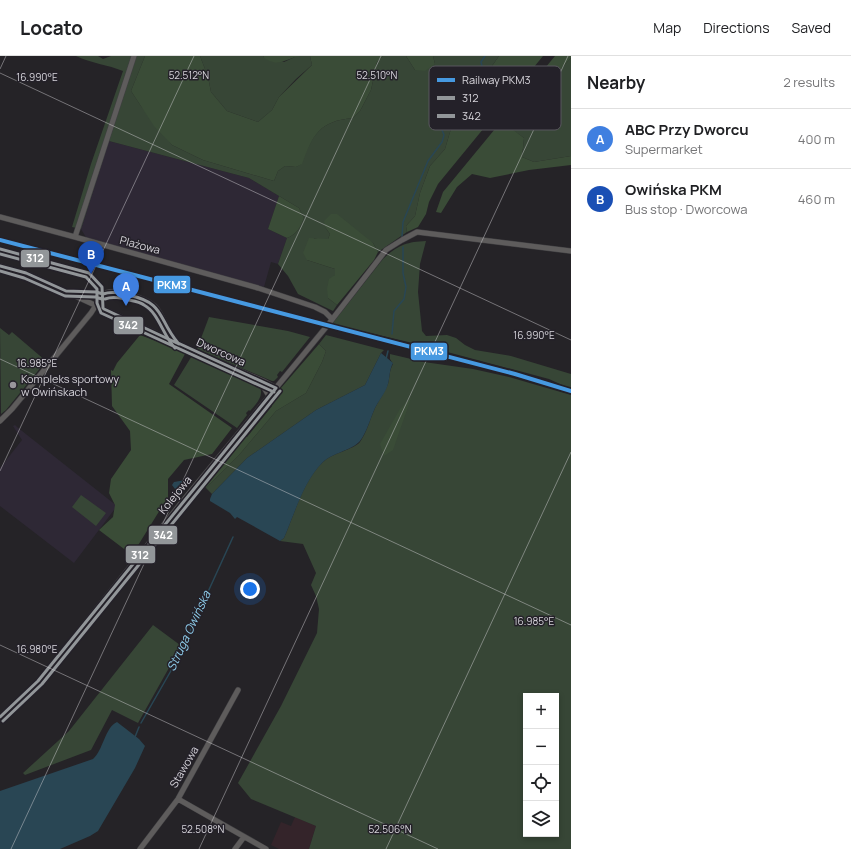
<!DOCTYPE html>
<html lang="en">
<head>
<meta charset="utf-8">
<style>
	:root { --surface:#fff; --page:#f2f2f2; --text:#202124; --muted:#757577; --line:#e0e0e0; --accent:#56565a }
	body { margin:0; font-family:Manrope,sans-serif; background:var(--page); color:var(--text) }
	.controls { position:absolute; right:12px; bottom:12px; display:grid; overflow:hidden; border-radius:0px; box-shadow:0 2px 6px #0003 }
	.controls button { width:36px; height:36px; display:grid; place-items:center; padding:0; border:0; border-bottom:1px solid var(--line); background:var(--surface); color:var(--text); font:20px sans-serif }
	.you { position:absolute; left:250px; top:533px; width:14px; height:14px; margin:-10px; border:3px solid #fff; border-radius:50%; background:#1a73e8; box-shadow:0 0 0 6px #1a73e833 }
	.badge { display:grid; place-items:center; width:26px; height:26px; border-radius:50%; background:var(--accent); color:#fff; font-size:13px; font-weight:700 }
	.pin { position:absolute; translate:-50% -33px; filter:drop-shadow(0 1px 2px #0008) }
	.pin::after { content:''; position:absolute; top:21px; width:14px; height:12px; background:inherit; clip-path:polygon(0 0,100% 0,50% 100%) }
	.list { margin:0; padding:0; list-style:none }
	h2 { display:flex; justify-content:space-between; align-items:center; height:52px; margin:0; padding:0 16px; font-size:17px }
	h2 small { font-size:13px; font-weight:400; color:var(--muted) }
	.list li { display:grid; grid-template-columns:26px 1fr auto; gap:12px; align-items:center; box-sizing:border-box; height:60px; padding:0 16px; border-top:1px solid var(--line) }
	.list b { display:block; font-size:15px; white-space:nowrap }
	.list p { margin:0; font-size:13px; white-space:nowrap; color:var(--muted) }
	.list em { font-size:13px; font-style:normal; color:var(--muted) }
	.icon { flex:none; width:22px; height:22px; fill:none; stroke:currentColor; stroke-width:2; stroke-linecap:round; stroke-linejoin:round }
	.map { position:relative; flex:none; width:571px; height:793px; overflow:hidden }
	header { display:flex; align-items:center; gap:24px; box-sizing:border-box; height:56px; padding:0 20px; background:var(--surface); border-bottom:1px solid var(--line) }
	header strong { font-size:19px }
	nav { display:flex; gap:22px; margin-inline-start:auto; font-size:14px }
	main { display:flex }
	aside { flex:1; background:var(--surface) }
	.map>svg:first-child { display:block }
	.commercial { fill:#34242a }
	.built { fill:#2e2835 }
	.green { fill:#374636; fill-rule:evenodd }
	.forest { fill:#3a4c37 }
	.water { fill:#294654 }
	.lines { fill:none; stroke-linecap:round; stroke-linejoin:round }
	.stream { stroke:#294654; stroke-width:1.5 }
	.street-casing { stroke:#414043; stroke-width:6 }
	.street { stroke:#5e5c5c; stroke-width:5 }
	.bus-1-casing { stroke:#242129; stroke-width:6 }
	.bus-2-casing { stroke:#242129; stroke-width:6 }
	.bus-1 { stroke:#929699; stroke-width:3 }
	.bus-2 { stroke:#929699; stroke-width:3 }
	.rail-1-casing { stroke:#242129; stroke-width:7 }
	.rail-1 { stroke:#4699e1; stroke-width:4 }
	.ticks { fill:none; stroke:#d6d4da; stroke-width:1; stroke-opacity:0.45 }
	.poi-dot { fill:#98969b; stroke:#242129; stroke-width:1.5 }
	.labels { text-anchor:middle; stroke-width:3; stroke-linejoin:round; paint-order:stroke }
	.street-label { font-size:11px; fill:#d6d4da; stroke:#242129 }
	.poi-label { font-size:11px; fill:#d6d4da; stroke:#242129; text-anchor:start }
	.water-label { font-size:12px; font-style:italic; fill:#8ecdeb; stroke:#242129 }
	.key { fill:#242129; stroke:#59575e; stroke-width:1 }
	.key-label { font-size:11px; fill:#d6d4da }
	.ticks-label { font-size:10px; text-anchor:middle; fill:#d6d4da; stroke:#242129; stroke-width:3; stroke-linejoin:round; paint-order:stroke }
	.line-badge { stroke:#242129; stroke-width:1.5 }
	.badge-label { font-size:11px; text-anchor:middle; font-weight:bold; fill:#fff }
</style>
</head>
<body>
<header>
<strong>Locato</strong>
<nav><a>Map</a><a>Directions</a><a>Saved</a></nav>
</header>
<main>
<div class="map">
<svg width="571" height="793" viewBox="0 0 571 793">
	<rect width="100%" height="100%" fill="#252327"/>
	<!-- commercial -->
	<path class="commercial" d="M295 761 316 770 309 793H279L271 789 281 766 291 770Z"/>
	<!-- built -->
	<path class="built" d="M109 85 249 122 279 140 268 173 287 182 278 208 271 206 264 231 87 183 81 173Z
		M15 369 17 371 117 450 74 507 0 450V412L22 384 13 370Z"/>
	<!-- green -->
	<path class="green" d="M76 0H98L103 3 111 0H145L131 35 141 50 172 89 203 104 274 125 278 115 285 110 296 111 301 108C313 79 319 65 353 62L360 55 371 34 377 6 383 0H406L415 14 435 8 433 0H499L453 66 445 93 430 110 420 137 415 160 406 170 407 176 378 196 373 187 325 171 330 178 328 183 321 184 314 182 307 204 335 213V219L328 242 337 249 333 255 298 238 288 220 278 208 287 182C297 178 300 172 304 162L299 152 249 122 109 85 81 173 72 171 91 108 123 15C108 9 91 7 76 0Z
		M200 0H264L263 1 284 6 297 0H310L312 9 296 23 279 41 272 54 258 66 227 55 211 36 208 21Z
		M571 2V100L534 106 522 101 524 82 506 69Z
		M426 185 420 208 418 236 422 275 426 280 447 279 456 282 465 289 475 294 511 300 571 318V333L549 323 421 289 332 268 383 203C398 189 406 186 426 185Z
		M209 261 288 275 310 281 282 316 280 315 277 319 278 321 274 325H272L197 293Z
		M0 272 9 279 12 276 46 305 6 354 1 358Z
		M326 279 384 294 381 297 365 329 316 354 247 402 212 438 206 432 239 399 276 355 306 337 322 306 326 295 319 288Z
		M193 298 256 326C267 336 258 346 250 355L249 354 246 357 247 359 237 372 174 329Z
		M390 298 424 306 473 313 509 321 571 339V793H309L316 770 251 743 238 727 281 650 317 577 319 553 316 540 311 529 316 517 303 488 280 485 284 482C295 457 303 425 323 406 332 397 353 394 360 386 367 376 370 363 375 352 379 344 385 336 388 328 390 320 389 315 393 308L390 303ZM526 640H556V778H526Z
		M81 439 106 457 96 470 72 451Z
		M153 569 180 589 170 610 138 667 112 654 91 694 25 719 23 717 69 675Z"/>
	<!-- forest -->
	<path class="forest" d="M145 0H200L208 21 211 36 227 55 258 66 272 54 279 41 312 9 310 0H383L377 6 371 34 360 55 353 62C319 65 313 79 302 108L296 111 285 110 278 115 274 125 203 104 172 89 154 70 131 35Z
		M264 0H301C285 2 279 13 263 1Z
		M406 0H433L435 8 425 15 415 14Z
		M499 0H543L438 128 429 146 426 158 418 171 407 176 406 170 415 160 420 137 430 110 445 93 453 66Z
		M555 0H571V2L507 69 524 82 522 101 534 106 571 100V109L529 114 490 122 472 118 457 131 441 157 436 156 443 136Z
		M279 140 299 152 304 162C300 172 297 178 287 182L268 173Z
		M331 158H337L373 187 378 196 374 204 337 249 328 242 327 233 329 223 335 219V213L307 204 303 197 309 182 328 183 330 178 325 171 324 165Z
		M140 279 186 296 169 328 232 372 212 398 184 404 168 423V441L132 499 99 474 113 461 115 449 109 437 111 423 131 394 130 375 112 350 111 314 113 315 117 307Z
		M319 288 326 295 322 306 306 337 276 355 239 399 206 432 202 427 239 380 247 381 272 350 268 347Z
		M411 342 393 394 384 400 380 388 400 353Z"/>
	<!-- water -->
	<path class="water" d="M381 297 393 307C389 315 390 320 388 328 386 336 379 344 375 352 370 363 367 376 360 385 353 394 332 397 323 406 303 426 295 457 284 482L280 485 237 461 235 463 230 457 210 445V443L212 438 247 402 316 354 365 329Z
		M191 423 192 424 187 430H184V434L176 444 175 433 172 429 174 426Z
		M117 666 139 683 145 690 135 712 98 775 90 780 60 793H0V735L93 703C103 695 105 671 117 666Z"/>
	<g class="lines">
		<!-- stream -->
		<path class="stream" d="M402 181 403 166 428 105 442 86 444 79 442 74 444 68 463 47V42L467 39 468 31 479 17 478 14 482 10 481 6 485 0
			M392 278 394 255 404 243 406 231 403 217V191
			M386 303 388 295
			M141 667 176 606 233 481
			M135 681 139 671"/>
		<defs>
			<path id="street" d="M0 161 75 181 258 232 315 251 325 256 332 263
				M75 181 134 0
				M0 210 30 219 194 295 263 325 276 332
				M80 240C91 241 99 238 110 236 121 234 151 244 157 253 165 264 167 276 176 285
				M259 325 263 330 269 340
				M0 365 12 353 91 257 103 238
				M0 661 31 634 43 620 186 441 327 270 386 194 402 184 417 176 571 195
				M178 743 266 793
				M140 793 178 743 238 634
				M235 793 244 781"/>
		</defs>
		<!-- street casing -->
		<use href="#street" class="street-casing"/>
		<!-- street -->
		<use href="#street" class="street"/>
		<defs>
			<path id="bus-1" d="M0 193 89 217 102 231 103 252
				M0 210 26 217 66 235 96 236 103 238
				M103 238C112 235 119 237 128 239 166 247 157 262 178 287L276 332
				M104 253 179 288
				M0 661 38 625 276 332"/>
			<path id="bus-2" d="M0 198 86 221 97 233V247L101 257 274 336
				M0 215 24 222 65 240 95 241 102 243
				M105 243C113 240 121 242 129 244 134 245 140 246 144 249 159 257 163 280 175 292
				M3 665 42 628 280 335"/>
		</defs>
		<!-- bus-1 casing -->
		<use href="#bus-1" class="bus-1-casing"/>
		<!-- bus-2 casing -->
		<use href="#bus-2" class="bus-2-casing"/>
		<!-- bus-1 -->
		<use href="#bus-1" class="bus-1"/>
		<!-- bus-2 -->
		<use href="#bus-2" class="bus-2"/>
		<defs>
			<path id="rail-1" d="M0 184 515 318 571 335"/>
		</defs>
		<!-- rail-1 casing -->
		<use href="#rail-1" class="rail-1-casing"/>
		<!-- rail-1 -->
		<use href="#rail-1" class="rail-1"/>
	</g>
	<!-- ticks -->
	<path class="ticks" d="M0 13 6 0M0 17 571 284M0 303 571 569M0 415 194 0M0 589 438 793M11 793 381 0M199 793 568 0M386 793 571 396"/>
	<!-- markers -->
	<circle class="poi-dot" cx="13" cy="329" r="4"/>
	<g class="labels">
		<!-- street labels -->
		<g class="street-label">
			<text transform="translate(140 189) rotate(15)" y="4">Plażowa</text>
			<text transform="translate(221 296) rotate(24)" y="4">Dworcowa</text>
			<text transform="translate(175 439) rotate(-51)" y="4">Kolejowa</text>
			<text transform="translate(184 711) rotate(-60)" y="4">Stawowa</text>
		</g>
		<!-- poi labels -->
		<g class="poi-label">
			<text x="21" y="327">Kompleks sportowy<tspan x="21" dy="13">w Owińskach</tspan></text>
		</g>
		<!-- water labels -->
		<g class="water-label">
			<text transform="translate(189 575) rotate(-65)" y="4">Struga Owińska</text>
		</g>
	</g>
	<!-- legend -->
	<rect x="429" y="10" width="132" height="64" rx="6" class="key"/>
	<rect x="437" y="22" width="18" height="4" fill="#4699e1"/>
	<rect x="437" y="40" width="18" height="4" fill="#929699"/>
	<rect x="437" y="58" width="18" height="4" fill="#929699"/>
	<g class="key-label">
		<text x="462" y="28">Railway PKM3</text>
		<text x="462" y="46">312</text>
		<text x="462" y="64">342</text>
	</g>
	<g class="ticks-label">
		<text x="189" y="23">52.512°N</text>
		<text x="377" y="23">52.510°N</text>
		<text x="37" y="25">16.990°E</text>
		<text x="534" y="283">16.990°E</text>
		<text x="37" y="311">16.985°E</text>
		<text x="534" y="569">16.985°E</text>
		<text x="37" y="597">16.980°E</text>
		<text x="203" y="777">52.508°N</text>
		<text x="390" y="777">52.506°N</text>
	</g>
	<g class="line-badge">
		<rect x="20" y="193" width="30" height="19" rx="4" fill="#929699"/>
		<rect x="153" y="219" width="38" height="19" rx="4" fill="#4699e1"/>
		<rect x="113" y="260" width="31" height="19" rx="4" fill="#929699"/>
		<rect x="410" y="286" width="38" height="19" rx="4" fill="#4699e1"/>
		<rect x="148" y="469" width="30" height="20" rx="4" fill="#929699"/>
		<rect x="125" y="489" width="31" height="19" rx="4" fill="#929699"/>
	</g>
	<g class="badge-label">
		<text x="35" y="206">312</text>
		<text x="172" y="233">PKM3</text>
		<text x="128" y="273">342</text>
		<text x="429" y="299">PKM3</text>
		<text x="163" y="483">342</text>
		<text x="140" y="503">312</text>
	</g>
</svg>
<div class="controls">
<button>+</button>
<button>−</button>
<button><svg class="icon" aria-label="locate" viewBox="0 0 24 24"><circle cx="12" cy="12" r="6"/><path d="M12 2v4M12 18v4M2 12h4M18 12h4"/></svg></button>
<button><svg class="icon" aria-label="layers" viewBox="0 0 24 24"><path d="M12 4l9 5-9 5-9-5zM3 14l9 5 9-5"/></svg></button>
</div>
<div class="you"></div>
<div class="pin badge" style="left:126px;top:250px;background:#3f7fe0">A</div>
<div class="pin badge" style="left:91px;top:218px;background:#1a4fb4">B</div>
</div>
<aside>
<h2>Nearby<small>2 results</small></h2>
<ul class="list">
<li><span class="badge" style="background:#3f7fe0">A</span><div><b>ABC Przy Dworcu</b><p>Supermarket</p></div><em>400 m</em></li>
<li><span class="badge" style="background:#1a4fb4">B</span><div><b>Owińska PKM</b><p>Bus stop · Dworcowa</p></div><em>460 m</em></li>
</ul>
</aside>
</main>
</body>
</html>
